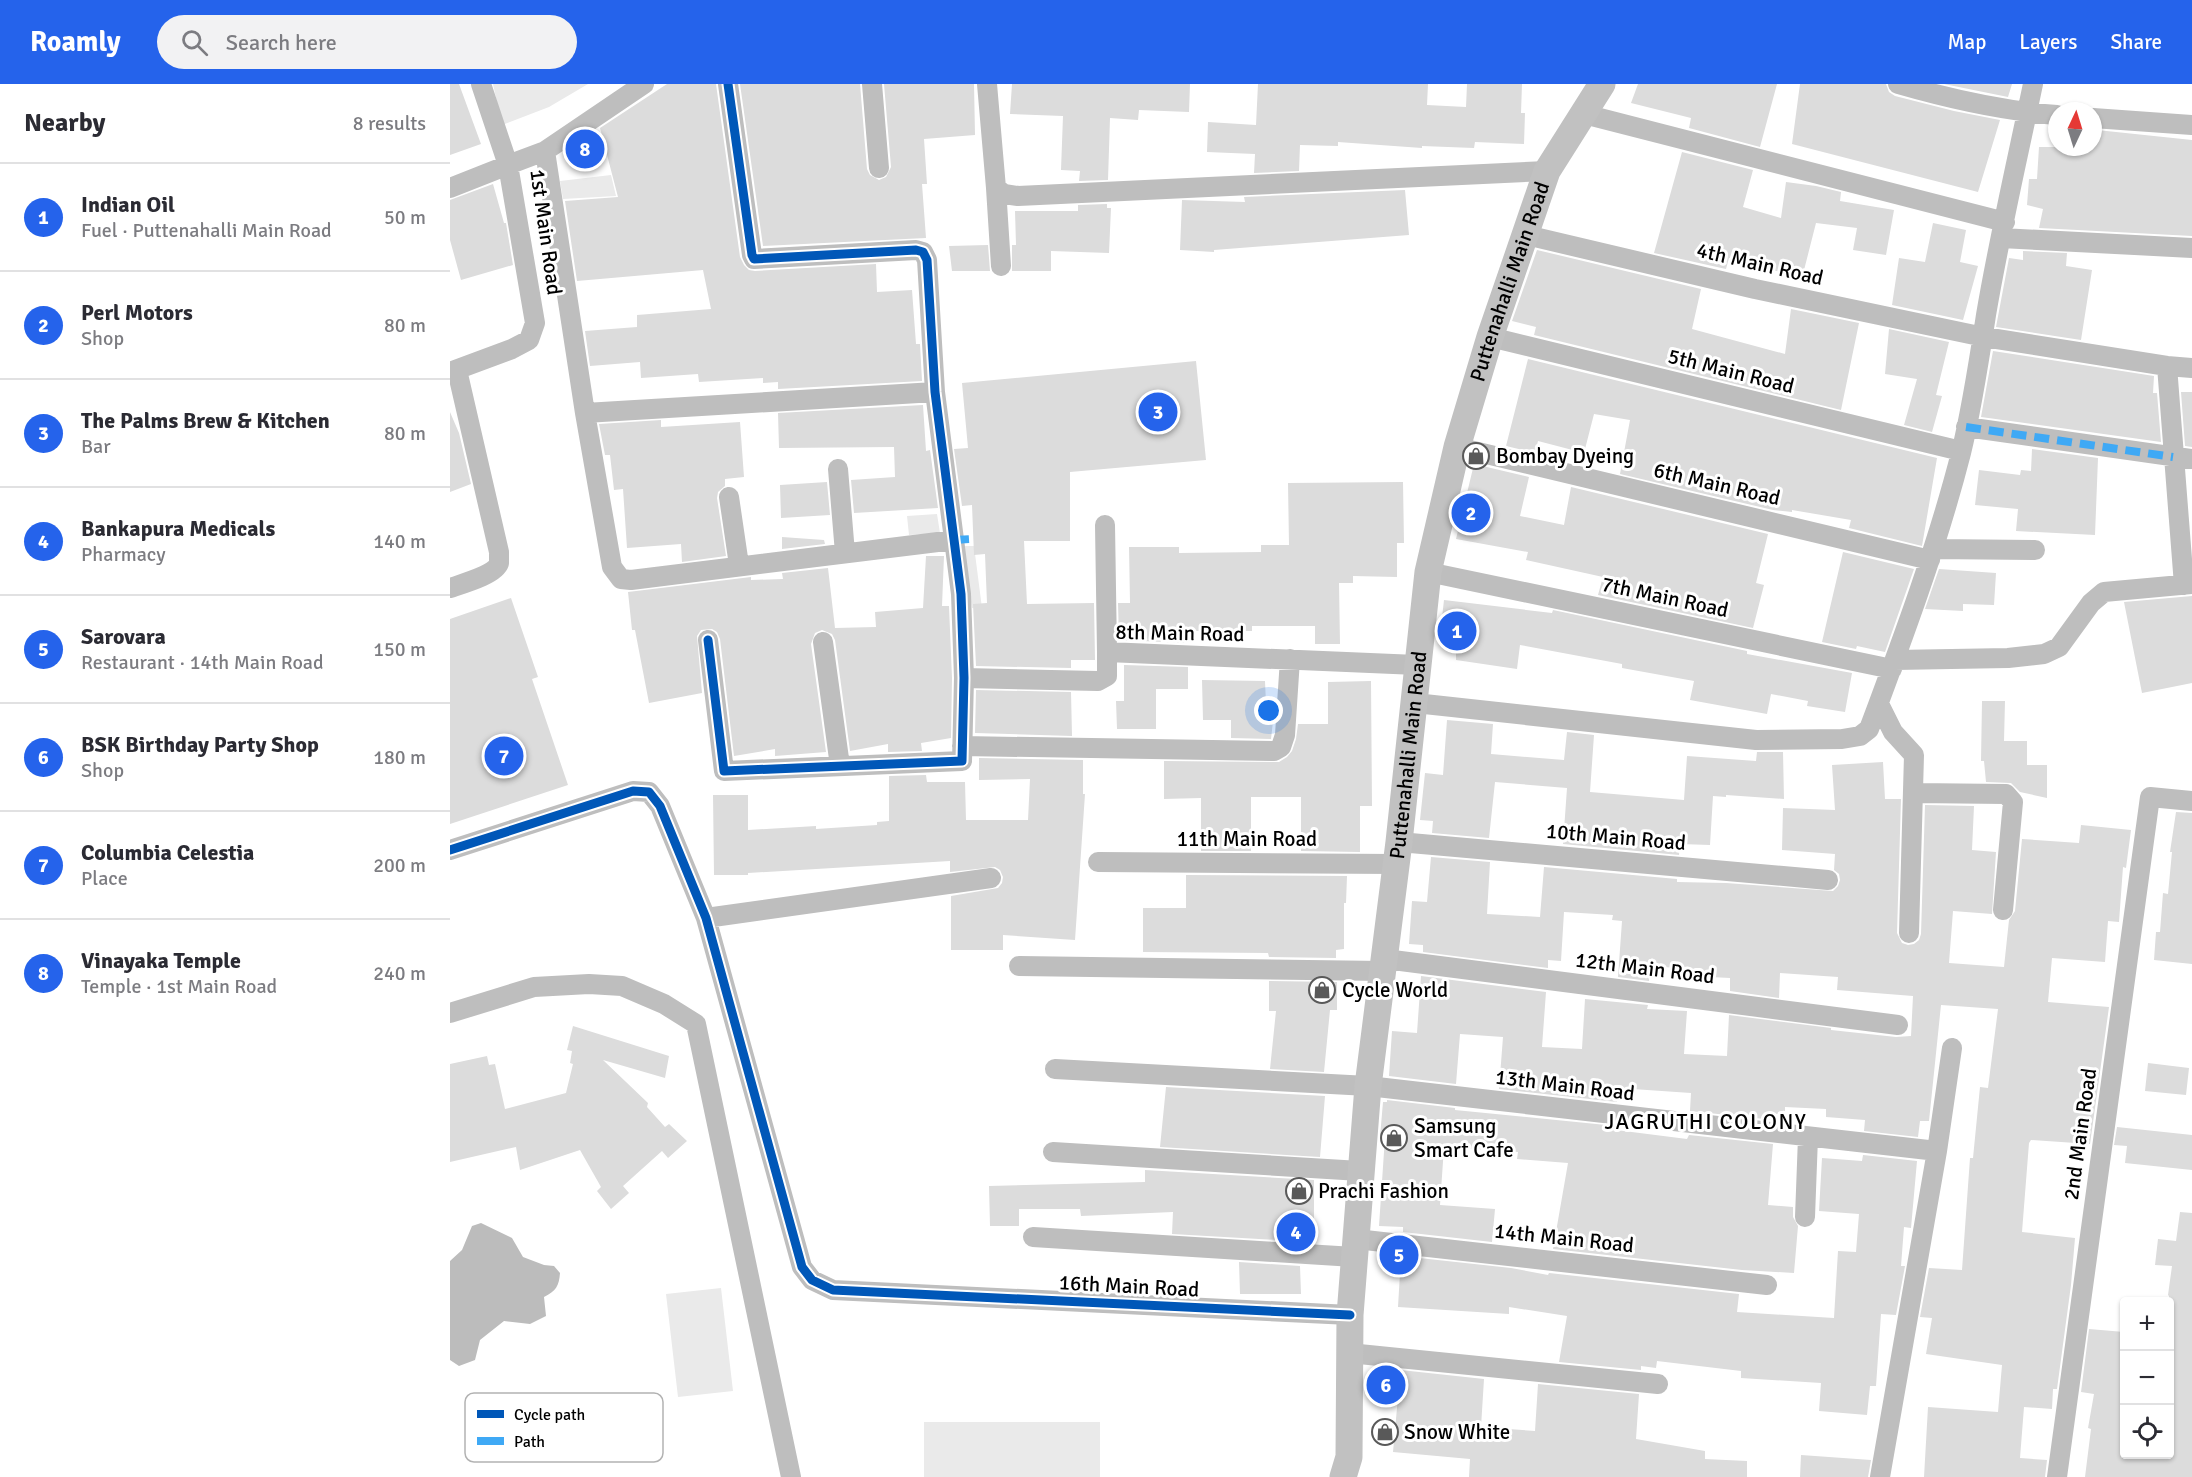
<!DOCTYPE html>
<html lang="en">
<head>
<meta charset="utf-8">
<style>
	:root { --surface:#fff; --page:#f2f2f3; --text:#2b2b33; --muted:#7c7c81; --line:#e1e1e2; --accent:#2563eb }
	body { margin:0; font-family:Signika,sans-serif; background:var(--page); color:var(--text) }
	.controls { position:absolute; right:18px; bottom:18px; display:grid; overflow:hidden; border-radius:6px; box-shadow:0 2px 4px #0004 }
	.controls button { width:54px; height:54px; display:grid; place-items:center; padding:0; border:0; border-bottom:2px solid var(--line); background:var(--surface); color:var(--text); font:30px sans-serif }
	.compass { position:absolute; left:1598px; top:18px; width:54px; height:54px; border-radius:50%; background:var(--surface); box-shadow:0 2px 4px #0004; rotate:4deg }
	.you { position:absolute; left:819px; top:627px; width:21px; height:21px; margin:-15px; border:4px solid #fff; border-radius:50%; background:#1a73e8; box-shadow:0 0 0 9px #1a73e833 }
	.badge { display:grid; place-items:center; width:39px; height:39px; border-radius:50%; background:var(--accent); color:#fff; font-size:20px; font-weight:700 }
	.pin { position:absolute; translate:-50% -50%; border:3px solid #fff; box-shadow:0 2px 6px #0006 }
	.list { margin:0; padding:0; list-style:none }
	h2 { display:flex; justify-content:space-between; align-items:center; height:78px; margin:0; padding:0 24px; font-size:26px }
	h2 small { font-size:20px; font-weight:400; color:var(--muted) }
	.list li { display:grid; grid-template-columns:39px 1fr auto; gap:18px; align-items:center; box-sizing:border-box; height:108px; padding:0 24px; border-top:2px solid var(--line) }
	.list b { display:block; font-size:22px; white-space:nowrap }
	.list p { margin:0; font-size:20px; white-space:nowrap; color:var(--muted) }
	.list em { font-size:20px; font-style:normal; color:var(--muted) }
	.icon { flex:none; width:33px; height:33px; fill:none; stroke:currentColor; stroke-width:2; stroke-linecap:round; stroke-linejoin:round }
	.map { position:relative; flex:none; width:1742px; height:1393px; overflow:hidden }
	header { display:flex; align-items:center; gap:36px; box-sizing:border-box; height:84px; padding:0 30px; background:var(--accent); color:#fff }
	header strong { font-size:28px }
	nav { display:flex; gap:33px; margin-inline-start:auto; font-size:21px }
	.search { width:420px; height:54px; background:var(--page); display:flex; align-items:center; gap:15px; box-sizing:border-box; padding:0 21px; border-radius:33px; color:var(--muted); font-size:22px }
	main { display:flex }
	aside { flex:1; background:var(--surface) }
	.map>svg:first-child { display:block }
	.green { fill:#eaeaea }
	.water { fill:#bcbcbc }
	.building { fill:#dcdcdc }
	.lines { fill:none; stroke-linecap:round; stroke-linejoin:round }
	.minor { stroke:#bebebe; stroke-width:20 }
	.secondary { stroke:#c1c1c1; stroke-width:27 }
	.quiet { stroke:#3fa9f5; stroke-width:8; stroke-dasharray:15 8; stroke-linecap:butt }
	.cycleway-casing { stroke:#fff; stroke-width:13 }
	.cycleway { stroke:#0057b8; stroke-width:9 }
	.labels { text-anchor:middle; stroke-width:6; stroke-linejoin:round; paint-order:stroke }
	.street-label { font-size:21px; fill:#000; stroke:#fff }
	.poi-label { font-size:21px; fill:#000; stroke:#fff; text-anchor:start }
	.neighbourhood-label { font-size:22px; letter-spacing:1.5px; fill:#000; stroke:#fff }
	.key { fill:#fff; stroke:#b2b2b2; stroke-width:1.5 }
	.key-label { font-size:16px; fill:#000 }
</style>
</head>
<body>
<header>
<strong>Roamly</strong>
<div class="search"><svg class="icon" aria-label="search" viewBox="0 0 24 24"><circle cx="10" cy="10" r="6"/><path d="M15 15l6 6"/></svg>Search here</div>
<nav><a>Map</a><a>Layers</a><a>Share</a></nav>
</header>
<main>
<aside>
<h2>Nearby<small>8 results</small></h2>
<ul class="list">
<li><span class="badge">1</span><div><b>Indian Oil</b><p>Fuel · Puttenahalli Main Road</p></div><em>50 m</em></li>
<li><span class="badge">2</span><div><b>Perl Motors</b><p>Shop</p></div><em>80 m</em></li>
<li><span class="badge">3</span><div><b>The Palms Brew &amp; Kitchen</b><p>Bar</p></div><em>80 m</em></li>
<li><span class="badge">4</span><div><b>Bankapura Medicals</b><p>Pharmacy</p></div><em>140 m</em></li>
<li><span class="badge">5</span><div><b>Sarovara</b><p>Restaurant · 14th Main Road</p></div><em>150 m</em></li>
<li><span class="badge">6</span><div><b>BSK Birthday Party Shop</b><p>Shop</p></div><em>180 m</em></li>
<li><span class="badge">7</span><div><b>Columbia Celestia</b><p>Place</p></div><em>200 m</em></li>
<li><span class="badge">8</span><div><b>Vinayaka Temple</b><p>Temple · 1st Main Road</p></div><em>240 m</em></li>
</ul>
</aside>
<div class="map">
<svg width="1742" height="1393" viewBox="0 0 1742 1393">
	<rect width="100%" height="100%" fill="#fff"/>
	<!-- green -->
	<path class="green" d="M43 0H138L99 23 52 41Z
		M161 91 166 112 113 115 110 97Z
		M487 430 490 449 459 451 457 432Z
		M512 462H524L532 524H522Z
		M271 1204 283 1307 228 1313 216 1210Z
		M474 1338H650V1393H474Z"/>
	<!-- water -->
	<path class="water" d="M31 1139 62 1154 73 1173 94 1181 104 1182 110 1189C109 1202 106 1207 94 1213L96 1232 80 1240 54 1237 30 1256 25 1276 9 1282 0 1276V1177L12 1166 22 1142Z"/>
	<!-- building -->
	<path class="building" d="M0 0H9L31 60 0 71Z
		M217 0H266L290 173 294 181 299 186 305 187 426 180 427 208 462 206 466 260H470L472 297 328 305V298L313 299V294L249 298 248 290 191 294 190 278 140 282 135 247 187 243V231L261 225 253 186 127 197 115 117 168 113 150 44Z
		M290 0H410L417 85 420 91 429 96 436 93 441 83 434 0H524L525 51 474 55 477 100H472L476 154 313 162Z
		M562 0H740L739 28 689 26 688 36 660 34 658 96 629 97 630 87 611 86 613 32 560 30Z
		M808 0H978L977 21 1016 23 1017 0H1072L1071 29H1075L1074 60 1025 58 1024 64 972 62V64L888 58V62L850 61 849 87 804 89 805 70 757 68 758 38 806 41Z
		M1188 0H1327L1310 63 1239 44 1241 34 1181 19Z
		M1350 0H1436L1439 8 1445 12 1504 27 1550 36 1528 108 1342 60Z
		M1494 0H1562L1558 13Z
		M1647 46 1742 56V152L1589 144 1593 125 1577 121 1579 95H1587L1589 63H1645Z
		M1232 68 1303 86 1293 123 1331 134 1336 98 1366 102 1391 108 1390 117 1444 126 1436 171 1403 166 1407 144 1366 139 1352 194 1279 174 1276 185 1204 169Z
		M43 100 54 139H56L63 181 11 196 0 156V116Z
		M955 106 959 151 764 166V168L730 166 732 116 795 118 794 113Z
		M657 120V124H661L659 169 601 167V187H562V161H566L565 127H628V121Z
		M1483 139 1516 146 1510 178 1528 182 1513 236 1442 221 1449 174 1475 178Z
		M538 161 540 187H502L499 162Z
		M1087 166 1251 205 1242 245 1335 270 1341 225 1409 239 1391 326 1084 251 1086 243 1062 237Z
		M1573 167 1617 169 1616 182 1642 186 1631 256 1546 243 1559 174 1573 176Z
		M1439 245 1499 258 1486 311 1492 312 1482 348 1454 341 1467 295 1435 290Z
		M1543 267 1704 292 1703 309H1707L1711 358 1531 333Z
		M1078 275 1487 374 1472 462 1399 444 1401 436 1342 426V428L1323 426 1170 390 1180 336 1144 330 1134 369 1088 357 1085 369 1056 362Z
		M746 277 756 376 620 388V457H574L577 520 644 519 645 576H621V584L526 582 523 520 537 519 536 495 535 470 524 471 522 421 512 422 504 365 518 364 512 299Z
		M1731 308H1742V363L1735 362Z
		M473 321 476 367 480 366 488 424 404 429 401 396 445 393 444 363 329 364 328 329Z
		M0 328 9 349 21 400 0 408Z
		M211 336V343L290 338 294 393 275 395V402L268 408 267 414 276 472 232 478 231 460 177 464 173 405 164 406 160 371H155L149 340Z
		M1582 365 1648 374 1645 451 1566 447 1568 425 1525 421 1529 386 1570 391 1571 386 1581 387Z
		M1024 380 1079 393 1070 432 1114 441 1121 403 1318 450 1306 499 1314 501 1303 544 1148 511 1153 493 1076 476 1078 468 1006 455Z
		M377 398 380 431 331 434 330 401Z
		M953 398 954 459H947V493L903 492V499H889L890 560H865V542H802V547H737L738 559 669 556 668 519H680L679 463H729V469L811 468V461H839L838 399Z
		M332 453 374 456 375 460 332 465Z
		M1393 468 1464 485 1435 568 1407 562 1406 565 1372 558Z
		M476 472H494L492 522H499L502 594 501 654 471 659 472 667 438 668V660L400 667 385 556 382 550 372 546 365 549 361 560 376 668 325 672V665L284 672 270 555 267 548 262 545 251 546 247 552 252 609 199 619 185 546H182L178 508 301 493V496L333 495 332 489 378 484 385 544 426 543 425 528 473 524Z
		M1489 485 1546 489 1544 521 1513 520V527L1475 525Z
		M1742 512V599L1692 609 1674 518Z
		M61 514 88 593 82 595 118 701 0 740V535Z
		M994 516 1102 529 1103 526 1297 567V570L1402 589 1395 628 1357 622 1358 617 1321 610 1317 630 1240 616 1244 597 1172 584V580L1070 561 1067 585 1006 576V560H989Z
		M674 581 738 583V605H706V645H667L666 617H674Z
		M752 596 815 597 816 620 825 619 821 655 781 654V636H753Z
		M921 597 922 722H910V768L851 767V713H801V767H751V714L714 715V677L829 678 837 673 842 667 846 655 848 640H878V598Z
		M526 606 621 608 622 652 525 649Z
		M1532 617H1555L1554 657H1577V681H1597V714L1570 708 1561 699 1536 698 1534 677H1531Z
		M997 636 1043 640 1041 670 1114 676 1117 648 1144 651 1140 708 1234 716 1237 672 1306 677 1307 668H1333L1334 715 1276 711V713L1263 712 1260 761 1230 760 1229 771 1113 760 1117 704 1045 698 1039 754 982 749 983 737 970 736 975 689 993 691Z
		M529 674 633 676V710H635L625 856 553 851V866H501V812L548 804 552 799 553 793 550 786 545 783 500 788V777L298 789V791H264L263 711H298V746L366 742V745L427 741V738L439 737V692L476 691 477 698H515L516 736H578L580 695 529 696Z
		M1433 678 1435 715H1451L1447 849 1452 859 1458 861 1464 860 1469 856 1471 850 1475 721 1524 722 1522 766 1546 768 1542 830 1503 827 1499 879 1554 883 1559 836 1565 827 1572 755 1629 759 1631 741 1681 746 1676 784 1673 783 1669 838 1658 837 1655 878 1602 874 1598 918 1659 923 1640 1060 1581 1056 1579 1059 1572 1148 1625 1154 1621 1201 1607 1305H1603L1602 1325 1574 1323 1570 1374 1597 1376 1595 1393H1474L1478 1323 1548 1328 1552 1281 1476 1270 1482 1234 1470 1233 1479 1184 1512 1186 1520 1074H1523L1530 1003 1538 1004 1548 925 1491 921 1479 1037H1470L1468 1053 1414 1047 1415 1036 1376 1033V1025L1335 1023V1030H1325L1324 1036 1240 1027 1241 1009 1168 1004 1167 1018 1049 1005 1053 953 1010 950 1006 1000 939 992 942 947 967 949 971 892 1096 908 1092 963 1132 965 1135 915 1198 921 1197 925 1237 927 1234 970 1277 972 1279 931 1381 944V946L1446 953 1461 952 1463 912 1387 906 1388 893 1330 889 1329 914 1280 907V894L1241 892V885L1200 882 1199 897 1168 893 1172 837 1162 836 1163 831 1114 828 1111 877 1098 876V884L973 868V861L959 860 962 817 977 818 981 773 1040 778 1037 830 1090 833 1094 783 1227 795V798L1276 799 1383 807 1388 802 1390 796 1389 790 1384 786 1385 770 1332 766 1333 724 1385 726 1382 681Z
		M1726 728 1742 729V880L1704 876 1706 848H1710L1713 809 1718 810 1722 768H1720Z
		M736 791 897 792 896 819H894V865L886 866V874L819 873 818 869 693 868V824H736Z
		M819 897 887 898V926H880L874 988 820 985 826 927H819Z
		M123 942 219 972 215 994 153 976 198 1019 197 1023 215 1043 219 1040 237 1057 218 1074 212 1067 173 1102 179 1109 161 1125 147 1107 151 1103 130 1066 70 1086 66 1063 0 1078V980L37 972 39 981 45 980 55 1025 116 1009 123 980 120 979 122 967 117 966Z
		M1698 979 1739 984 1736 1011 1695 1007Z
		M716 1003 875 1012 870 1073 710 1063Z
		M937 1016 1005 1024V1026L1166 1042V1046L1237 1055 1239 1051 1323 1060 1318 1121 1343 1123V1133L1348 1142 1344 1189 1292 1186 1103 1165 1118 1079 1067 1075 1068 1068 994 1063 990 1121 1045 1125 1042 1158 953 1148V1143L929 1142 935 1053H930L933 1018H937Z
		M1667 1043 1742 1051V1086L1675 1079 1677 1062 1664 1061Z
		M1413 1071 1467 1077 1461 1144 1454 1143 1451 1182H1455L1446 1231 1431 1230 1426 1302H1420L1417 1331 1369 1327 1371 1299 1291 1294V1287L1207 1277 1206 1284 1191 1282V1286L1109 1278 1117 1232 1059 1223V1230L948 1223 951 1172 1061 1184 1098 1191 1099 1189 1289 1210 1287 1228 1384 1234 1388 1167 1406 1168 1409 1130 1369 1127 1372 1074 1412 1077Z
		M695 1086 864 1096V1158L722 1150 723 1128 631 1132 630 1125H569V1142H540L539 1102 695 1098Z
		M1730 1128 1742 1129V1393H1635L1641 1345 1638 1344 1644 1310 1631 1308 1639 1245 1674 1248V1371H1719V1212L1718 1211 1722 1182 1705 1181 1708 1155 1726 1157Z
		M789 1178 850 1182 851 1210H790Z
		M932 1284 1034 1295 1031 1343 1085 1347 1088 1300 1189 1310 1186 1355 1255 1367V1375L1297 1377V1393H1019L1020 1375 943 1368 948 1313 930 1312Z
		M1351 1371 1421 1376 1418 1393H1350Z"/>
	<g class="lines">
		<!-- minor -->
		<path class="minor" d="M422 0 429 84
			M537 0 546 104 554 110 568 112 1097 87
			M1448 0C1500 15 1553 27 1607 31
			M1134 30 1555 138
			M1643 34 1742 41
			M95 67 135 329 162 483 171 495 181 496 504 456
			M0 104 58 81 31 0
			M546 104 551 182
			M1076 151 1305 205 1534 253 1717 282 1742 284
			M1551 154 1742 164
			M1040 253 1511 367
			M1717 282 1734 501
			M0 288 62 265 79 256 85 239 58 81 95 67 194 0
			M135 329 485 308
			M1516 343 1742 375
			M1007 363 1480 476
			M388 385 395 469
			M279 413 289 481
			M655 441 657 568
			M1483 465 1585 466
			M978 488 1442 585
			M0 504C11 500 45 491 49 479 49 478 49 469 49 468L7 286
			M258 556 274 687 512 677 514 594 511 510 485 308 477 176 473 168 466 166 304 175 302 171 278 0
			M373 558 390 682
			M1445 576 1558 574 1594 570 1609 563 1641 519 1654 508 1742 500
			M514 594 648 597 657 592V568L967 581
			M965 619 1306 656 1392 655 1410 652 1419 645C1453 554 1487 463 1511 369 1522 324 1529 277 1536 231 1549 154 1567 77 1583 0
			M1429 620 1443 648 1464 671 1459 849
			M512 662 824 667 831 663 835 651 840 575
			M1464 709 1556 710 1563 718 1553 826
			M949 758 1378 796
			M0 766 183 707 199 708 210 722 256 834 352 1183 362 1196 383 1206 900 1231
			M648 778 946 780
			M256 834 541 794
			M935 875 1448 941
			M569 882 933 887
			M0 929 84 903 139 900 172 902 214 920 246 940 341 1393
			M605 985 918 1002 1487 1067
			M603 1068 910 1087
			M1355 1133 1358 1053
			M583 1153 904 1173
			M906 1155 1317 1201
			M899 1269 1208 1300
			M1430 1393 1487 1067 1502 964
			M1607 1393 1700 713 1742 717"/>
		<!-- secondary -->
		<path class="secondary" id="s1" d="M893 1393 899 1373 900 1231 918 1002 949 758 978 488 1007 363 1040 253 1097 87 1152 0"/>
		<!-- quiet -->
		<path class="quiet" d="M1516 343 1723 373
			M504 456 521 455"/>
		<defs>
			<path id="cycleway" d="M258 556 274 687 512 677 514 594 511 510 485 308 477 176 473 168 466 166 304 175 302 171 278 0
				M0 766 183 707 199 708 210 722 256 834 352 1183 362 1196 383 1206 900 1231"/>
		</defs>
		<!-- cycleway casing -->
		<use href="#cycleway" class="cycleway-casing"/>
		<!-- cycleway -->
		<use href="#cycleway" class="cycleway"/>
	</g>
	<!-- icons -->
	<defs>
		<symbol id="shop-ring" viewBox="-11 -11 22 22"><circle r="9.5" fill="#fff" stroke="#595959" stroke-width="1.5"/><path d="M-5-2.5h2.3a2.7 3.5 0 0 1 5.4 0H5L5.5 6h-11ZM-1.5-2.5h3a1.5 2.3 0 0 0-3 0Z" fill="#595959"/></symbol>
	</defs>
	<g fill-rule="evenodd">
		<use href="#shop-ring" x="1011" y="357" width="30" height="30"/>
		<use href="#shop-ring" x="857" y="891" width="30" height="30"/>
		<use href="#shop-ring" x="929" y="1039" width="30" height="30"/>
		<use href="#shop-ring" x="834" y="1092" width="30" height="30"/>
		<use href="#shop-ring" x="920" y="1333" width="30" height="30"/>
	</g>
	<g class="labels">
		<!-- street labels -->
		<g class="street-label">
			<text transform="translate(96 148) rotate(82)" y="7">1st Main Road</text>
			<text transform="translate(1310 180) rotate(13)" y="7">4th Main Road</text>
			<text dy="7" stroke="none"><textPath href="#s1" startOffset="1212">Puttenahalli Main Road</textPath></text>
			<text transform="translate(1281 287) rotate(14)" y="7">5th Main Road</text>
			<text transform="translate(1267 400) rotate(13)" y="7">6th Main Road</text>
			<text transform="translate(1215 513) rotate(12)" y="7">7th Main Road</text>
			<text transform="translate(730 549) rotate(1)" y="7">8th Main Road</text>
			<text dy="7" stroke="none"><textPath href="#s1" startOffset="726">Puttenahalli Main Road</textPath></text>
			<text transform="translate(1166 753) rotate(5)" y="7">10th Main Road</text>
			<text x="797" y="762">11th Main Road</text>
			<text transform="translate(1195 884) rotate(7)" y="7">12th Main Road</text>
			<text transform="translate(1115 1001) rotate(7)" y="7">13th Main Road</text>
			<text transform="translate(1630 1050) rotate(-82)" y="7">2nd Main Road</text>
			<text transform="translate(1114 1154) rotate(6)" y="7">14th Main Road</text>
			<text transform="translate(679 1202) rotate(3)" y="7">16th Main Road</text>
		</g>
		<!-- poi labels -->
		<g class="poi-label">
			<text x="1046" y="379">Bombay Dyeing</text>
			<text x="892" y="913">Cycle World</text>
			<text x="964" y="1049">Samsung<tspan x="964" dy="24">Smart Cafe</tspan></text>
			<text x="868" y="1114">Prachi Fashion</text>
			<text x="954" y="1355">Snow White</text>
		</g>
		<!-- neighbourhood labels -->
		<g class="neighbourhood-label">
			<text x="1256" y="1045">JAGRUTHI COLONY</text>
		</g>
	</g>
	<!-- legend -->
	<rect x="15" y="1309" width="198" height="69" rx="9" class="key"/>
	<rect x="27" y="1326" width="27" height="8" fill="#0057b8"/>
	<rect x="27" y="1353" width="27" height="8" fill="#3fa9f5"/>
	<g class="key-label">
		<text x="64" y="1336">Cycle path</text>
		<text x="64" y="1363">Path</text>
	</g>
</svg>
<div class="controls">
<button>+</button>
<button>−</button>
<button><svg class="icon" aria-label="locate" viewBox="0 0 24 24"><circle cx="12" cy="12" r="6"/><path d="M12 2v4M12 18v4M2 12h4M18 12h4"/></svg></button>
</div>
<svg class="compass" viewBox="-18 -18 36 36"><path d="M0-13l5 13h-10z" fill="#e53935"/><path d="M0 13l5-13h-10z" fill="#7c7c81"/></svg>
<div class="you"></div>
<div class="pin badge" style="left:1007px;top:547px">1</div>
<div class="pin badge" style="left:1021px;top:429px">2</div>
<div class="pin badge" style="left:708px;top:328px">3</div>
<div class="pin badge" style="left:846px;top:1148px">4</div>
<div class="pin badge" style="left:949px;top:1171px">5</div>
<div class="pin badge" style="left:936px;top:1301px">6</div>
<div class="pin badge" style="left:54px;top:672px">7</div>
<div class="pin badge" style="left:135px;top:65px">8</div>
</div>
</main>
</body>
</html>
